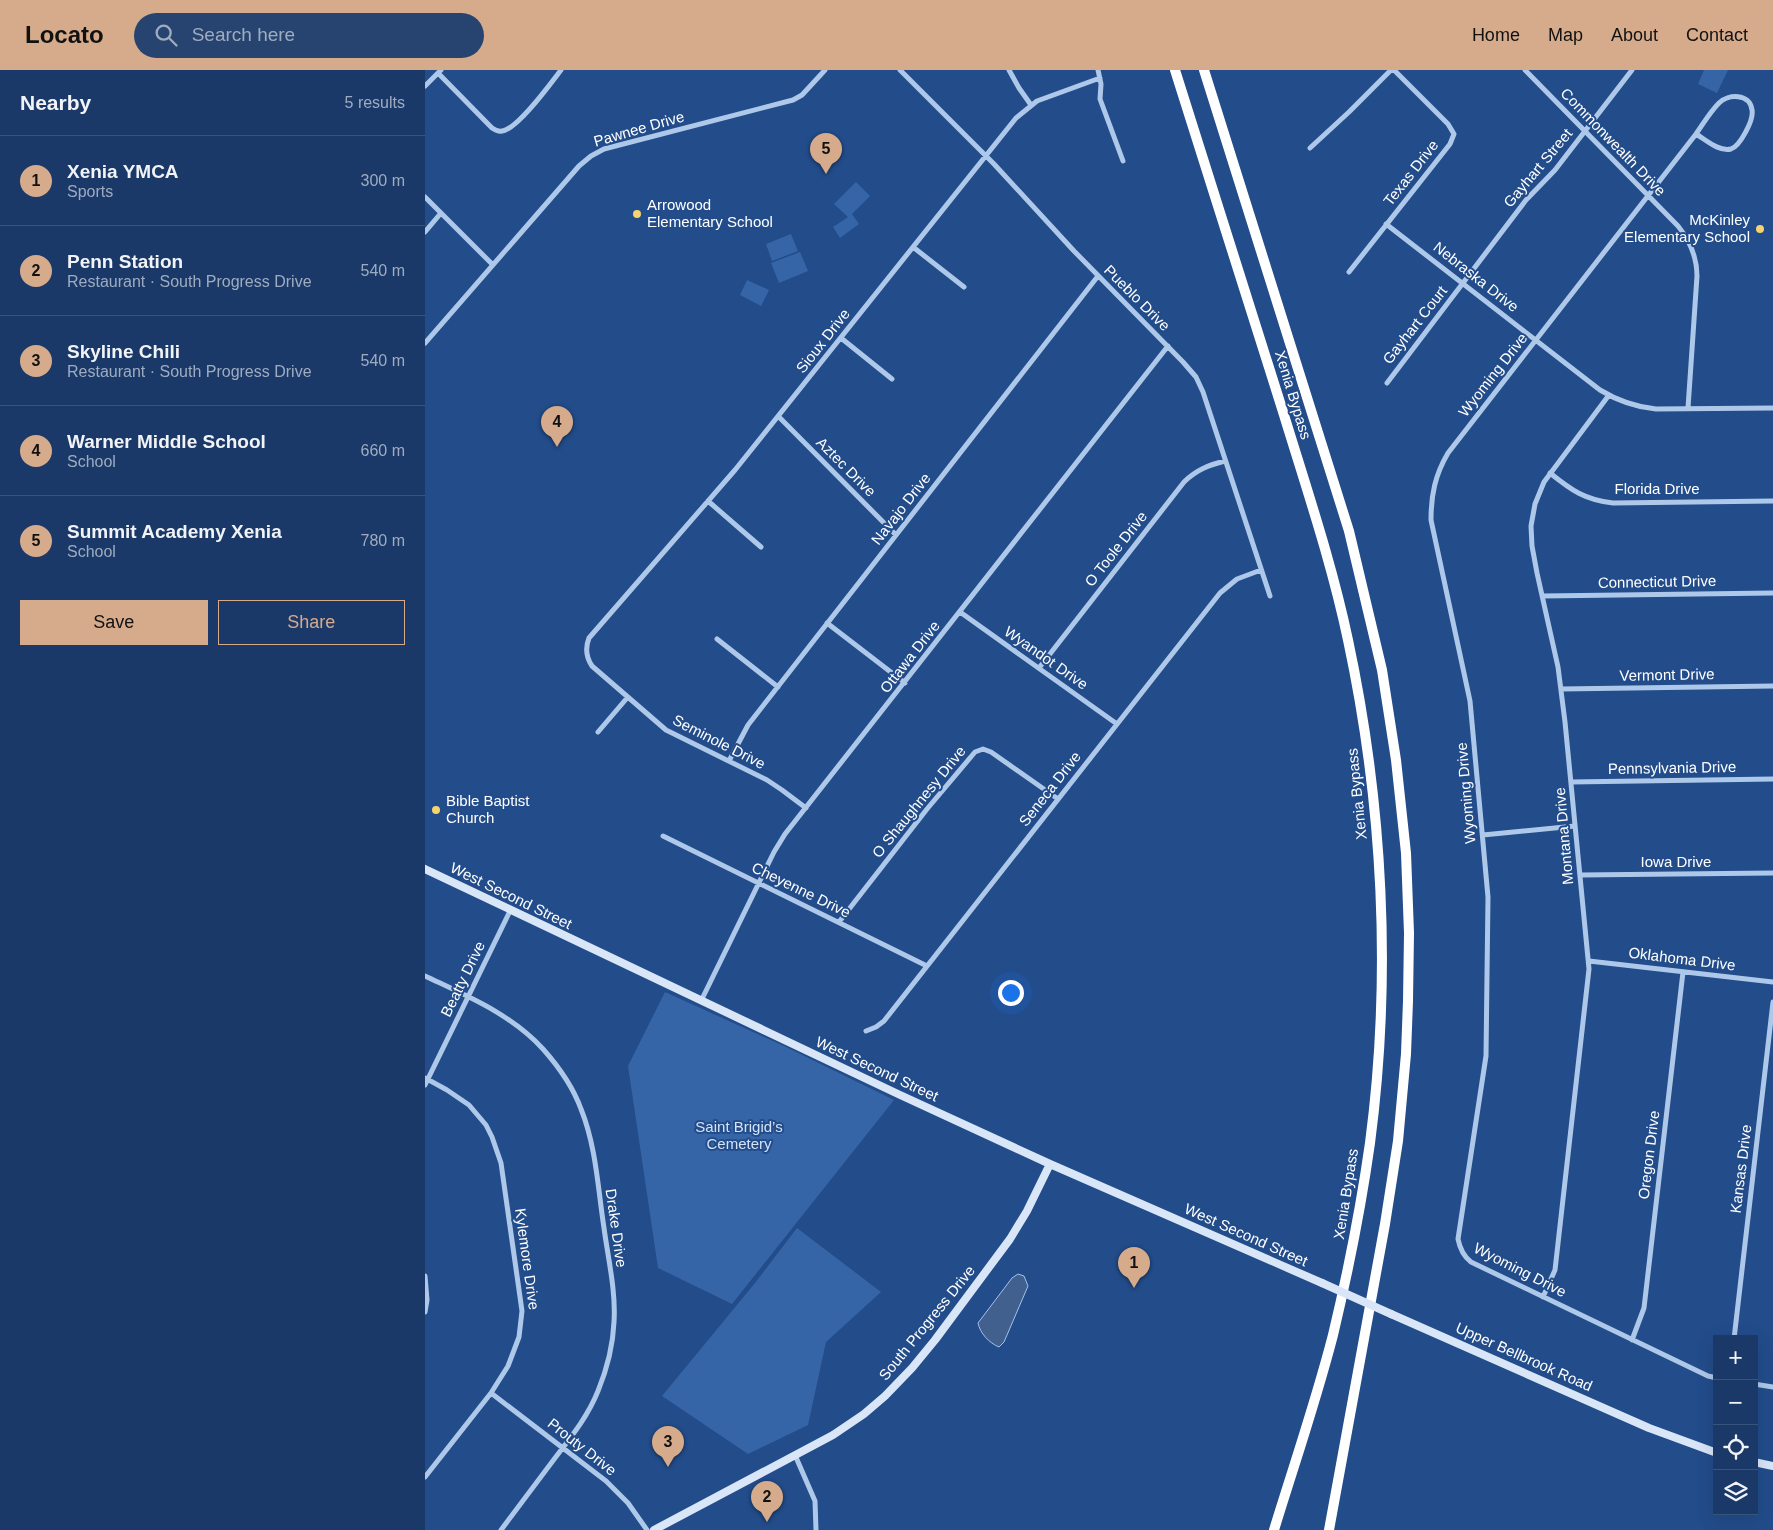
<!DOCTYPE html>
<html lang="en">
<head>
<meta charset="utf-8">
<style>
	:root { --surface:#1a3968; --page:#274471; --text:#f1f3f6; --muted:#9facc0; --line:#38537c; --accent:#d6ab8b }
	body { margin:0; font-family:Helvetica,sans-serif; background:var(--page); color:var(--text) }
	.controls { position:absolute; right:15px; bottom:15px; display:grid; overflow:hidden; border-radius:0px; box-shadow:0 5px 20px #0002 }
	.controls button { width:45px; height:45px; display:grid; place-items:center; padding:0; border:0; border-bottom:1px solid var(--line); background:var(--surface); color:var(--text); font:25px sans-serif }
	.you { position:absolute; left:585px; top:922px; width:18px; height:18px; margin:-12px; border:4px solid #fff; border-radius:50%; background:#1a73e8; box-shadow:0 0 0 8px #1a73e833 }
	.badge { display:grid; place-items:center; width:32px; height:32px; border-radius:50%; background:var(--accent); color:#111; font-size:16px; font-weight:700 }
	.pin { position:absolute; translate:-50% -41px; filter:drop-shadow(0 1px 2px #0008) }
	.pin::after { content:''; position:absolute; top:26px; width:18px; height:15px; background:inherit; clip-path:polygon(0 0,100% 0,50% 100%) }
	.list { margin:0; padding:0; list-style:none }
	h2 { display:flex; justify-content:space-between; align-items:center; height:65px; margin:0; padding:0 20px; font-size:21px }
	h2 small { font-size:16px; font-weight:400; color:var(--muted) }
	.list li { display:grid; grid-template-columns:32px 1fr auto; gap:15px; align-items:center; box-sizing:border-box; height:90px; padding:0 20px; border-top:1px solid var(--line) }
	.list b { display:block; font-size:19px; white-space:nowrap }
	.list p { margin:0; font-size:16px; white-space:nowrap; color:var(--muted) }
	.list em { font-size:16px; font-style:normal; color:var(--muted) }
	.actions { display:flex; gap:10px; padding:15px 20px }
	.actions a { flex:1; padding:11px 0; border:1px solid var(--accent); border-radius:0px; text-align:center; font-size:18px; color:var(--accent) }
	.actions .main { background:var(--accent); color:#111 }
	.icon { flex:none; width:28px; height:28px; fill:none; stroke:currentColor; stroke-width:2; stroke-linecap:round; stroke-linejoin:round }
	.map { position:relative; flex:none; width:1348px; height:1460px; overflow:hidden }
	header { display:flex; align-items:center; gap:30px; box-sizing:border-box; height:70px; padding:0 25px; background:var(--accent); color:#111 }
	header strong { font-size:24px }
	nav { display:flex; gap:28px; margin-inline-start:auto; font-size:18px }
	.search { width:350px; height:45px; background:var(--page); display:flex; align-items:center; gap:12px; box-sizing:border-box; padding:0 18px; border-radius:28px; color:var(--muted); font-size:19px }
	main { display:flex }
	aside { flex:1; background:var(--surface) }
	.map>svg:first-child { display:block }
	.green { fill:#3665a7 }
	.water { fill:#41608d; stroke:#a2c2ec }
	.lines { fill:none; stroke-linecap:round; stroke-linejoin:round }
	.street { stroke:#aec8ea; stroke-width:5 }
	.secondary { stroke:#d9e6f8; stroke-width:8 }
	.highway { stroke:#fff; stroke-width:10 }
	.secondary-bridge { stroke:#d9e6f8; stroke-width:8 }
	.poi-dot { fill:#f7d370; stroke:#224c8a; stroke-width:2 }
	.labels { text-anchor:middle; stroke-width:4; stroke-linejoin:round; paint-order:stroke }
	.street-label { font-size:15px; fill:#fff; stroke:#224c8a }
	.poi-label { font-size:15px; fill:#fff; stroke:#224c8a; text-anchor:start }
	.park-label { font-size:15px; fill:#d3e2f8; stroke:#224c8a }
</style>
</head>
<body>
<header>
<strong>Locato</strong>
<div class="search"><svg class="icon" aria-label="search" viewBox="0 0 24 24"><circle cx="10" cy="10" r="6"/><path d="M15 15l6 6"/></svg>Search here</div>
<nav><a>Home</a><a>Map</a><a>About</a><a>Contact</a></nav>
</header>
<main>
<aside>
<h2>Nearby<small>5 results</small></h2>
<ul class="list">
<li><span class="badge">1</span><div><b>Xenia YMCA</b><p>Sports</p></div><em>300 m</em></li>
<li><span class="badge">2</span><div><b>Penn Station</b><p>Restaurant · South Progress Drive</p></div><em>540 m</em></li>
<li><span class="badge">3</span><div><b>Skyline Chili</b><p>Restaurant · South Progress Drive</p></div><em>540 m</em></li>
<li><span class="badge">4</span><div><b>Warner Middle School</b><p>School</p></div><em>660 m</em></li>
<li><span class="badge">5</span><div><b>Summit Academy Xenia</b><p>School</p></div><em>780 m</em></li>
</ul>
<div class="actions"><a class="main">Save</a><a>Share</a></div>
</aside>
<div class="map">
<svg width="1348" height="1460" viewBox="0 0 1348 1460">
	<rect width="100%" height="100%" fill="#224c8a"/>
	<!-- green -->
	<path class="green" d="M1279 0H1303L1292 23 1273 14Z
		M431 112 445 126 427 144 434 154 415 168 408 157 423 147 409 134Z
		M366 164 373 181 347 191 341 174Z
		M375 182 383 201 354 213 346 193Z
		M322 210 344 220 336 236 315 225Z
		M240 922 359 976 469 1030 307 1234 233 1198 203 996Z
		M372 1158 456 1222 401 1272 383 1355 323 1384 237 1326 330 1213Z"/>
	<!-- water -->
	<path class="water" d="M593 1204 599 1206 603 1216 579 1272 574 1277C564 1273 555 1263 553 1253L587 1208Z"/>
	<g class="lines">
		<!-- street -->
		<path class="street" d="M475 0 569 94 649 181 758 292 771 307 778 322 845 526
			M584 0 594 18 606 35
			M673 0 676 14 675 29 698 91
			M1100 0 1253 156C1265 171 1272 187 1272 206L1263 338
			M13 3 67 58C70 60 73 62 77 61 92 60 126 13 136 0
			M0 16 16 0
			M1271 64C1281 70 1294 82 1306 79 1315 76 1329 50 1327 40 1325 23 1303 24 1294 33 1285 42 1278 54 1271 64L1023 383C1010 405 1006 425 1006 450L1045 631 1063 827 1061 986 1033 1169C1035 1179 1038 1186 1046 1192L1283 1306 1292 1308
			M885 78 924 42 966 0
			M0 127 67 194
			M961 154 1175 320C1193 331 1210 337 1231 339L1348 338
			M0 162 16 143
			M488 177 539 217
			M924 202 1025 74 1029 64 1023 54 969 0
			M416 268 467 309
			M0 273 154 96 166 86 179 79 368 30 377 25 400 0
			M962 313 1101 130 1130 100 1207 0
			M354 347 471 465
			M1125 403C1146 420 1160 430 1188 433L1348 431
			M283 431 336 477
			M1117 526 1348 523
			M535 542 692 654
			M402 553 480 613
			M292 569 353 617
			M614 598 759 412C771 400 784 395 800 391
			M1136 619 1348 616
			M173 662 202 628
			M304 691 323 655 673 206
			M1146 712 1348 709
			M381 738 357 720 342 710 241 660 167 596C161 587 160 578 164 568L310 400 591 48 612 31 675 8
			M1058 765 1150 756
			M238 766 502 896
			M1155 805 1348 803
			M414 852 502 739 550 682 558 679 566 682 633 729
			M1164 891 1348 912
			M0 906C42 926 86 944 118 979 134 997 148 1017 156 1039 171 1076 173 1119 179 1158 183 1188 191 1221 189 1252 188 1275 182 1299 173 1321 163 1346 147 1366 130 1388 112 1412 94 1436 76 1460
			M276 931 349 782 360 764 743 276
			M441 961 451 957 459 951 795 523 812 509 836 500
			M0 1008 22 1020 44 1035 61 1055 67 1067 76 1093 97 1241 94 1267 83 1296 66 1323 0 1407
			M0 1015 85 841
			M0 1206 2 1230 0 1242
			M1118 1227 1130 1200 1164 899 1140 652 1133 597 1112 503 1107 476 1106 456 1110 434 1119 412 1184 325
			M1309 1269 1348 932
			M1207 1270 1219 1238 1258 902
			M1329 1314 1348 1317
			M66 1323 181 1411 203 1433 222 1460
			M370 1385 390 1431 391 1460"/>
		<!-- secondary -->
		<path class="secondary" d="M0 799 473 1024 625 1094 897 1213
			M966 1244 1224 1358 1292 1383
			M1329 1392 1348 1396
			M229 1460 408 1365 439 1344 460 1326 487 1298 510 1270 585 1169 602 1141 625 1094"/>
		<!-- highway -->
		<path class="highway" d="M750 0C786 115 823 230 859 345 882 420 907 494 923 570 958 734 967 906 945 1073 936 1137 923 1202 908 1265 891 1331 869 1395 849 1460
			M779 0 924 461 957 600 971 690 981 783 984 863 983 931 981 984 973 1071 960 1154 904 1460"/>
		<!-- secondary-bridge -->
		<path class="secondary-bridge" d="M897 1213 966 1244"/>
	</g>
	<!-- markers -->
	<g class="poi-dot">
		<circle cx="212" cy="144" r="5"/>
		<circle cx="1335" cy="159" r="5"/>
		<circle cx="11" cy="740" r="5"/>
	</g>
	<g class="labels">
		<!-- street labels -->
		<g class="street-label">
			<text transform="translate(214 59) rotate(-16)" y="5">Pawnee Drive</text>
			<text transform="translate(1188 72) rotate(46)" y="5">Commonwealth Drive</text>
			<text transform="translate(1113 98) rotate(-50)" y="5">Gayhart Street</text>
			<text transform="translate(986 103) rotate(-52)" y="5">Texas Drive</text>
			<text transform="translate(1051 207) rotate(38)" y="5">Nebraska Drive</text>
			<text transform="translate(712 228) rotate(45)" y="5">Pueblo Drive</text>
			<text transform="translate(990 255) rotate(-52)" y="5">Gayhart Court</text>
			<text transform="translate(398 271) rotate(-52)" y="5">Sioux Drive</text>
			<text transform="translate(1068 305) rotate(-52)" y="5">Wyoming Drive</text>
			<text transform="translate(868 325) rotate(73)" y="5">Xenia Bypass</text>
			<text transform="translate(421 397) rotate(45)" y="5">Aztec Drive</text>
			<text x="1232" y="424">Florida Drive</text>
			<text transform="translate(476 439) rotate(-52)" y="5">Navajo Drive</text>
			<text transform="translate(691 479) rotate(-52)" y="5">O Toole Drive</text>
			<text transform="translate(1232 512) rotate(-1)" y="5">Connecticut Drive</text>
			<text transform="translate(485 587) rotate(-52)" y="5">Ottawa Drive</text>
			<text transform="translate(621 588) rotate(35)" y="5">Wyandot Drive</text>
			<text transform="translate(1242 605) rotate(-1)" y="5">Vermont Drive</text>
			<text transform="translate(294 672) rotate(27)" y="5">Seminole Drive</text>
			<text transform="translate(1247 698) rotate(-1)" y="5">Pennsylvania Drive</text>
			<text transform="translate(625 719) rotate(-52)" y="5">Seneca Drive</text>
			<text transform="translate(1041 723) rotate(-95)" y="5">Wyoming Drive</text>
			<text transform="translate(932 724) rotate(-96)" y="5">Xenia Bypass</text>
			<text transform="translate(494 732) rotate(-51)" y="5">O Shaughnesy Drive</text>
			<text transform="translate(1139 766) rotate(-95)" y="5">Montana Drive</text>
			<text x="1251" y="797">Iowa Drive</text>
			<text transform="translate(376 820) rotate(26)" y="5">Cheyenne Drive</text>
			<text transform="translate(86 826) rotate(26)" y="5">West Second Street</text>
			<text transform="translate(1257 889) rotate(7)" y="5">Oklahoma Drive</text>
			<text transform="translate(38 909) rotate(-64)" y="5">Beatty Drive</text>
			<text transform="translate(452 999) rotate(25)" y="5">West Second Street</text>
			<text transform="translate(1224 1085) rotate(-83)" y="5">Oregon Drive</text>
			<text transform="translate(1316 1099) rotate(-83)" y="5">Kansas Drive</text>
			<text transform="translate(921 1124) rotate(-81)" y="5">Xenia Bypass</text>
			<text transform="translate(191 1158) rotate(82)" y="5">Drake Drive</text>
			<text transform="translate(821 1165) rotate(24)" y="5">West Second Street</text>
			<text transform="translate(102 1189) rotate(82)" y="5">Kylemore Drive</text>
			<text transform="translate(1095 1200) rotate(27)" y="5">Wyoming Drive</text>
			<text transform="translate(502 1253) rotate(-51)" y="5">South Progress Drive</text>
			<text transform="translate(1099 1287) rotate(24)" y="5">Upper Bellbrook Road</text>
			<text transform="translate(157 1377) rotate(38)" y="5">Prouty Drive</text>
		</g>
		<!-- poi labels -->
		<g class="poi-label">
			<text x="222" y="140">Arrowood<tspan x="222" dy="17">Elementary School</tspan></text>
			<text x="1325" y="155" text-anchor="end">McKinley<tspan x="1325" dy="17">Elementary School</tspan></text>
			<text x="21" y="736">Bible Baptist<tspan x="21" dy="17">Church</tspan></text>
		</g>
		<!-- park labels -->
		<g class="park-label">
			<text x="314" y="1062">Saint Brigid’s<tspan x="314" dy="17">Cemetery</tspan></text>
		</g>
	</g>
</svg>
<div class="controls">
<button>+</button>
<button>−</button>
<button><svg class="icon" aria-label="locate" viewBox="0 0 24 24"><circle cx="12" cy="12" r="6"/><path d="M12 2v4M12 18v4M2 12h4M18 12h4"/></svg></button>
<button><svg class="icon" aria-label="layers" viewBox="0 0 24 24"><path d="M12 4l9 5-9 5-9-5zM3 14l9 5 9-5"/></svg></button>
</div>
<div class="you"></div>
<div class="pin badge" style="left:709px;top:1218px">1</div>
<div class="pin badge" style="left:342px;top:1452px">2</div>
<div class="pin badge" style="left:243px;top:1397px">3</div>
<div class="pin badge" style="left:132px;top:377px">4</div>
<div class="pin badge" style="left:401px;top:104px">5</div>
</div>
</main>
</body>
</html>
